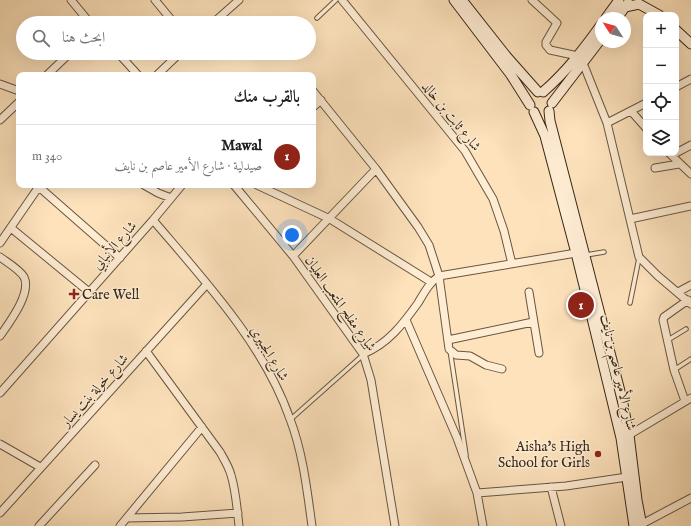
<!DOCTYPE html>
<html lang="ar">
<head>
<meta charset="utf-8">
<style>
	:root { --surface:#fff; --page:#f2f2f2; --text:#222; --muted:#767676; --line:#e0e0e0; --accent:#8f2418 }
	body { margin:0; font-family:"IM FELL English",Amiri,serif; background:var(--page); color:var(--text); direction:rtl }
	.controls { position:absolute; right:12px; top:12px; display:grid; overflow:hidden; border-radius:8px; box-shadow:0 4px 16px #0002 }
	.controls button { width:36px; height:36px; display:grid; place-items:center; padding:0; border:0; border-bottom:1px solid var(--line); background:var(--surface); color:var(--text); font:20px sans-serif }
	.compass { position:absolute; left:595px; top:12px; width:36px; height:36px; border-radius:50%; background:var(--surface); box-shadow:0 4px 16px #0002; rotate:306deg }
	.you { position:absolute; left:292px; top:235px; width:14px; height:14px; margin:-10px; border:3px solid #fff; border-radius:50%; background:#1a73e8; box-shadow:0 0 0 6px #1a73e833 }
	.badge { display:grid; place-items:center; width:26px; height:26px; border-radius:50%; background:var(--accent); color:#fff; font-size:13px; font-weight:700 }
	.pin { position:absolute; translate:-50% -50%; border:2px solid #fff; box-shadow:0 1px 4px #0006 }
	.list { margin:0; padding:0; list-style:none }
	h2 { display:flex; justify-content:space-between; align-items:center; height:52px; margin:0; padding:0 16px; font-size:17px }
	h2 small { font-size:13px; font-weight:400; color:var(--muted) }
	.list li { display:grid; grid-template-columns:26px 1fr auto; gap:12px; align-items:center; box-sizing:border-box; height:64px; padding:0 16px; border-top:1px solid var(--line) }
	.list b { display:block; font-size:15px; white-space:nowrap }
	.list p { margin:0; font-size:13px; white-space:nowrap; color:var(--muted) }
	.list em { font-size:13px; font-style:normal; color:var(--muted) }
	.icon { flex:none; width:22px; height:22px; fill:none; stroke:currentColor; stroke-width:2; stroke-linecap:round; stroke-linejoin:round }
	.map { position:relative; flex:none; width:691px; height:526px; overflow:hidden; direction:ltr }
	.search { position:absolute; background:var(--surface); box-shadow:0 4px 16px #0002; left:16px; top:16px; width:300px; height:44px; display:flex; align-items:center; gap:10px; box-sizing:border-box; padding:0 14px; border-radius:22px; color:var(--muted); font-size:15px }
	.panel { position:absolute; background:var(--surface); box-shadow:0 4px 16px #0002; left:16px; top:72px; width:300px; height:116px; border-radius:8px; direction:rtl }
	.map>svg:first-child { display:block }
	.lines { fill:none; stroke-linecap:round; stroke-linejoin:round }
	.lane-casing { stroke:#685640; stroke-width:5.5 }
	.street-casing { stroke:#685640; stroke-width:9 }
	.secondary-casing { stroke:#362717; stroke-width:11 }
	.lane { stroke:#feecd3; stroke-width:3.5 }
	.street { stroke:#feecd3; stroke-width:7 }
	.secondary { stroke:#feecd3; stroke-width:9 }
	.poi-dot { fill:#8f2418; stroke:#feecd3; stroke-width:1.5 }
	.labels { text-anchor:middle; stroke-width:3; stroke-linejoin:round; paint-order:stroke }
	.street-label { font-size:14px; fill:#362717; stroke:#feecd3 }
	.poi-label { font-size:14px; fill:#362717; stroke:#feecd3; text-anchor:start }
</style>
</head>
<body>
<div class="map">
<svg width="691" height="526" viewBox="0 0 691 526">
	<rect width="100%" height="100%" fill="#fde2bc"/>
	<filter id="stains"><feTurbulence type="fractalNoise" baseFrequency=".005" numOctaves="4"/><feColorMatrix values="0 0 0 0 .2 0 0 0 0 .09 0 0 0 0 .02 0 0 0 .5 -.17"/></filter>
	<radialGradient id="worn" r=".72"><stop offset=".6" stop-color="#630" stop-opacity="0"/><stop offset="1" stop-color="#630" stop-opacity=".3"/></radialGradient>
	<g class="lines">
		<defs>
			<path id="lane" d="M317 18 336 0
				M586 255 604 252
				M630 303 639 258
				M668 340 686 329
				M450 350 466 455
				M674 370 691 359
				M291 419 363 355"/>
			<path id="street" d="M71 0 90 23
				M155 0 174 23
				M342 0 465 151 493 199 504 231 512 264
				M532 0 557 23 546 42V45L550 50 578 56
				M213 23 239 0
				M118 53 138 75
				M583 63 607 123 639 257 658 276 691 304
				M47 75 70 53
				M157 75 180 53
				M0 84 19 91
				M676 87 691 79
				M313 91 376 169 418 227 429 245 439 276 449 349 456 355 470 356 486 365 502 369
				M313 107 321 100
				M631 111 646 128
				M0 120 19 102
				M607 123 646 103
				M669 153 691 174
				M676 153 691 145
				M655 168 679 164
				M144 185 158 193 171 198
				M234 185 293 256 363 354 371 380 395 526
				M257 185 330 219 431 282
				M39 187 120 258
				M630 219 691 206
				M153 220C204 280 264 344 290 419 303 453 307 490 312 526
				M11 228 89 292
				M0 243 40 185
				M293 256 376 169
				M0 257C8 263 19 269 24 277 32 293 9 323 0 336
				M529 292 539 353
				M678 292 691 285
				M406 320 457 438 477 493 483 526
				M448 340 533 322
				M146 351 220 452C224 459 229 467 231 475 236 491 237 509 239 526
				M363 354C388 344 403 324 418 303 424 293 429 283 439 276L576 253
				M0 393 153 220 182 185
				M685 401 674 370 663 320 664 317 688 300
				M629 435 691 398
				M0 444 40 467
				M551 487 561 526
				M477 493 566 486 627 477
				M0 513 207 284
				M127 518 182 517 238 513
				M642 524 691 498
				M39 526 95 465
				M120 526 202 427"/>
			<path id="secondary" d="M454 0 511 75 530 105
				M462 0 507 57 538 92
				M625 7 639 4 659 15
				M606 18 619 0
				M617 18 628 3
				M676 30 691 44
				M543 92C566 72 583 50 601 25
				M552 103 601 39
				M549 111 550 121 622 399 629 435 637 500 642 526
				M534 112 545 136 576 253 591 314 621 438 634 526"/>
		</defs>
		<!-- lane casing -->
		<use href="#lane" class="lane-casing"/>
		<!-- street casing -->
		<use href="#street" class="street-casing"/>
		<!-- secondary casing -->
		<use href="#secondary" class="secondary-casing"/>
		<!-- lane -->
		<use href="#lane" class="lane"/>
		<!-- street -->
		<use href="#street" class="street"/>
		<!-- secondary -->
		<use href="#secondary" class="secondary"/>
	</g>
	<!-- markers -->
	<g class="poi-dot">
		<path d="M72 288h4v4h4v4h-4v4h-4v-4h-4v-4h4z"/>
		<circle cx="598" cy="454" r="4"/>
	</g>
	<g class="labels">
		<!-- street labels -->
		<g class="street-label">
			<text transform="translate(452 116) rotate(51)" y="5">شارع ثابت بن خالد</text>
			<text transform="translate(114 245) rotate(-49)" y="5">شارع الأنبابي</text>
			<text transform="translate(341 303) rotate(55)" y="5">شارع مفلح المتعب العليان</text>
			<text transform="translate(270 353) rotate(59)" y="5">شارع الجبيري</text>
			<text transform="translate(619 372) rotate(77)" y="5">شارع الأمير عاصم بن نايف</text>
			<text transform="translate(94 390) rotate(-48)" y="5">شارع خولة بنت يسار</text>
		</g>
		<!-- poi labels -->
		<g class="poi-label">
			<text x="82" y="299">Care Well</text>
			<text x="590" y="451" text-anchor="end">Aisha's High<tspan x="590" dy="16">School for Girls</tspan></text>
		</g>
	</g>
	<rect width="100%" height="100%" filter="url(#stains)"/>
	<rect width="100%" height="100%" fill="url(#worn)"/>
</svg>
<div class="controls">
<button>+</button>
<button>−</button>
<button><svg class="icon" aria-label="locate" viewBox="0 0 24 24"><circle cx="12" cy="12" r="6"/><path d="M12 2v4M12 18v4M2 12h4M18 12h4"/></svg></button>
<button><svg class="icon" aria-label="layers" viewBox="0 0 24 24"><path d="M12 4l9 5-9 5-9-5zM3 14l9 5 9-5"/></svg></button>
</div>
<svg class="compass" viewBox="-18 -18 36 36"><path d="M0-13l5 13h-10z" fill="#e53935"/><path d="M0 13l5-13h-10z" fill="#767676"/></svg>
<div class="you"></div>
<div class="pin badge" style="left:581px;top:305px">1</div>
<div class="search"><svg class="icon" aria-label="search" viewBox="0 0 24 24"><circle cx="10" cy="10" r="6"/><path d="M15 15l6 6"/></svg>ابحث هنا</div>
<section class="panel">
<h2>بالقرب منك<small></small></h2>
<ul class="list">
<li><span class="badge">1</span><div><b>Mawal</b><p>صيدلية · شارع الأمير عاصم بن نايف</p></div><em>340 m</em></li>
</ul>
</section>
</div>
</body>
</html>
